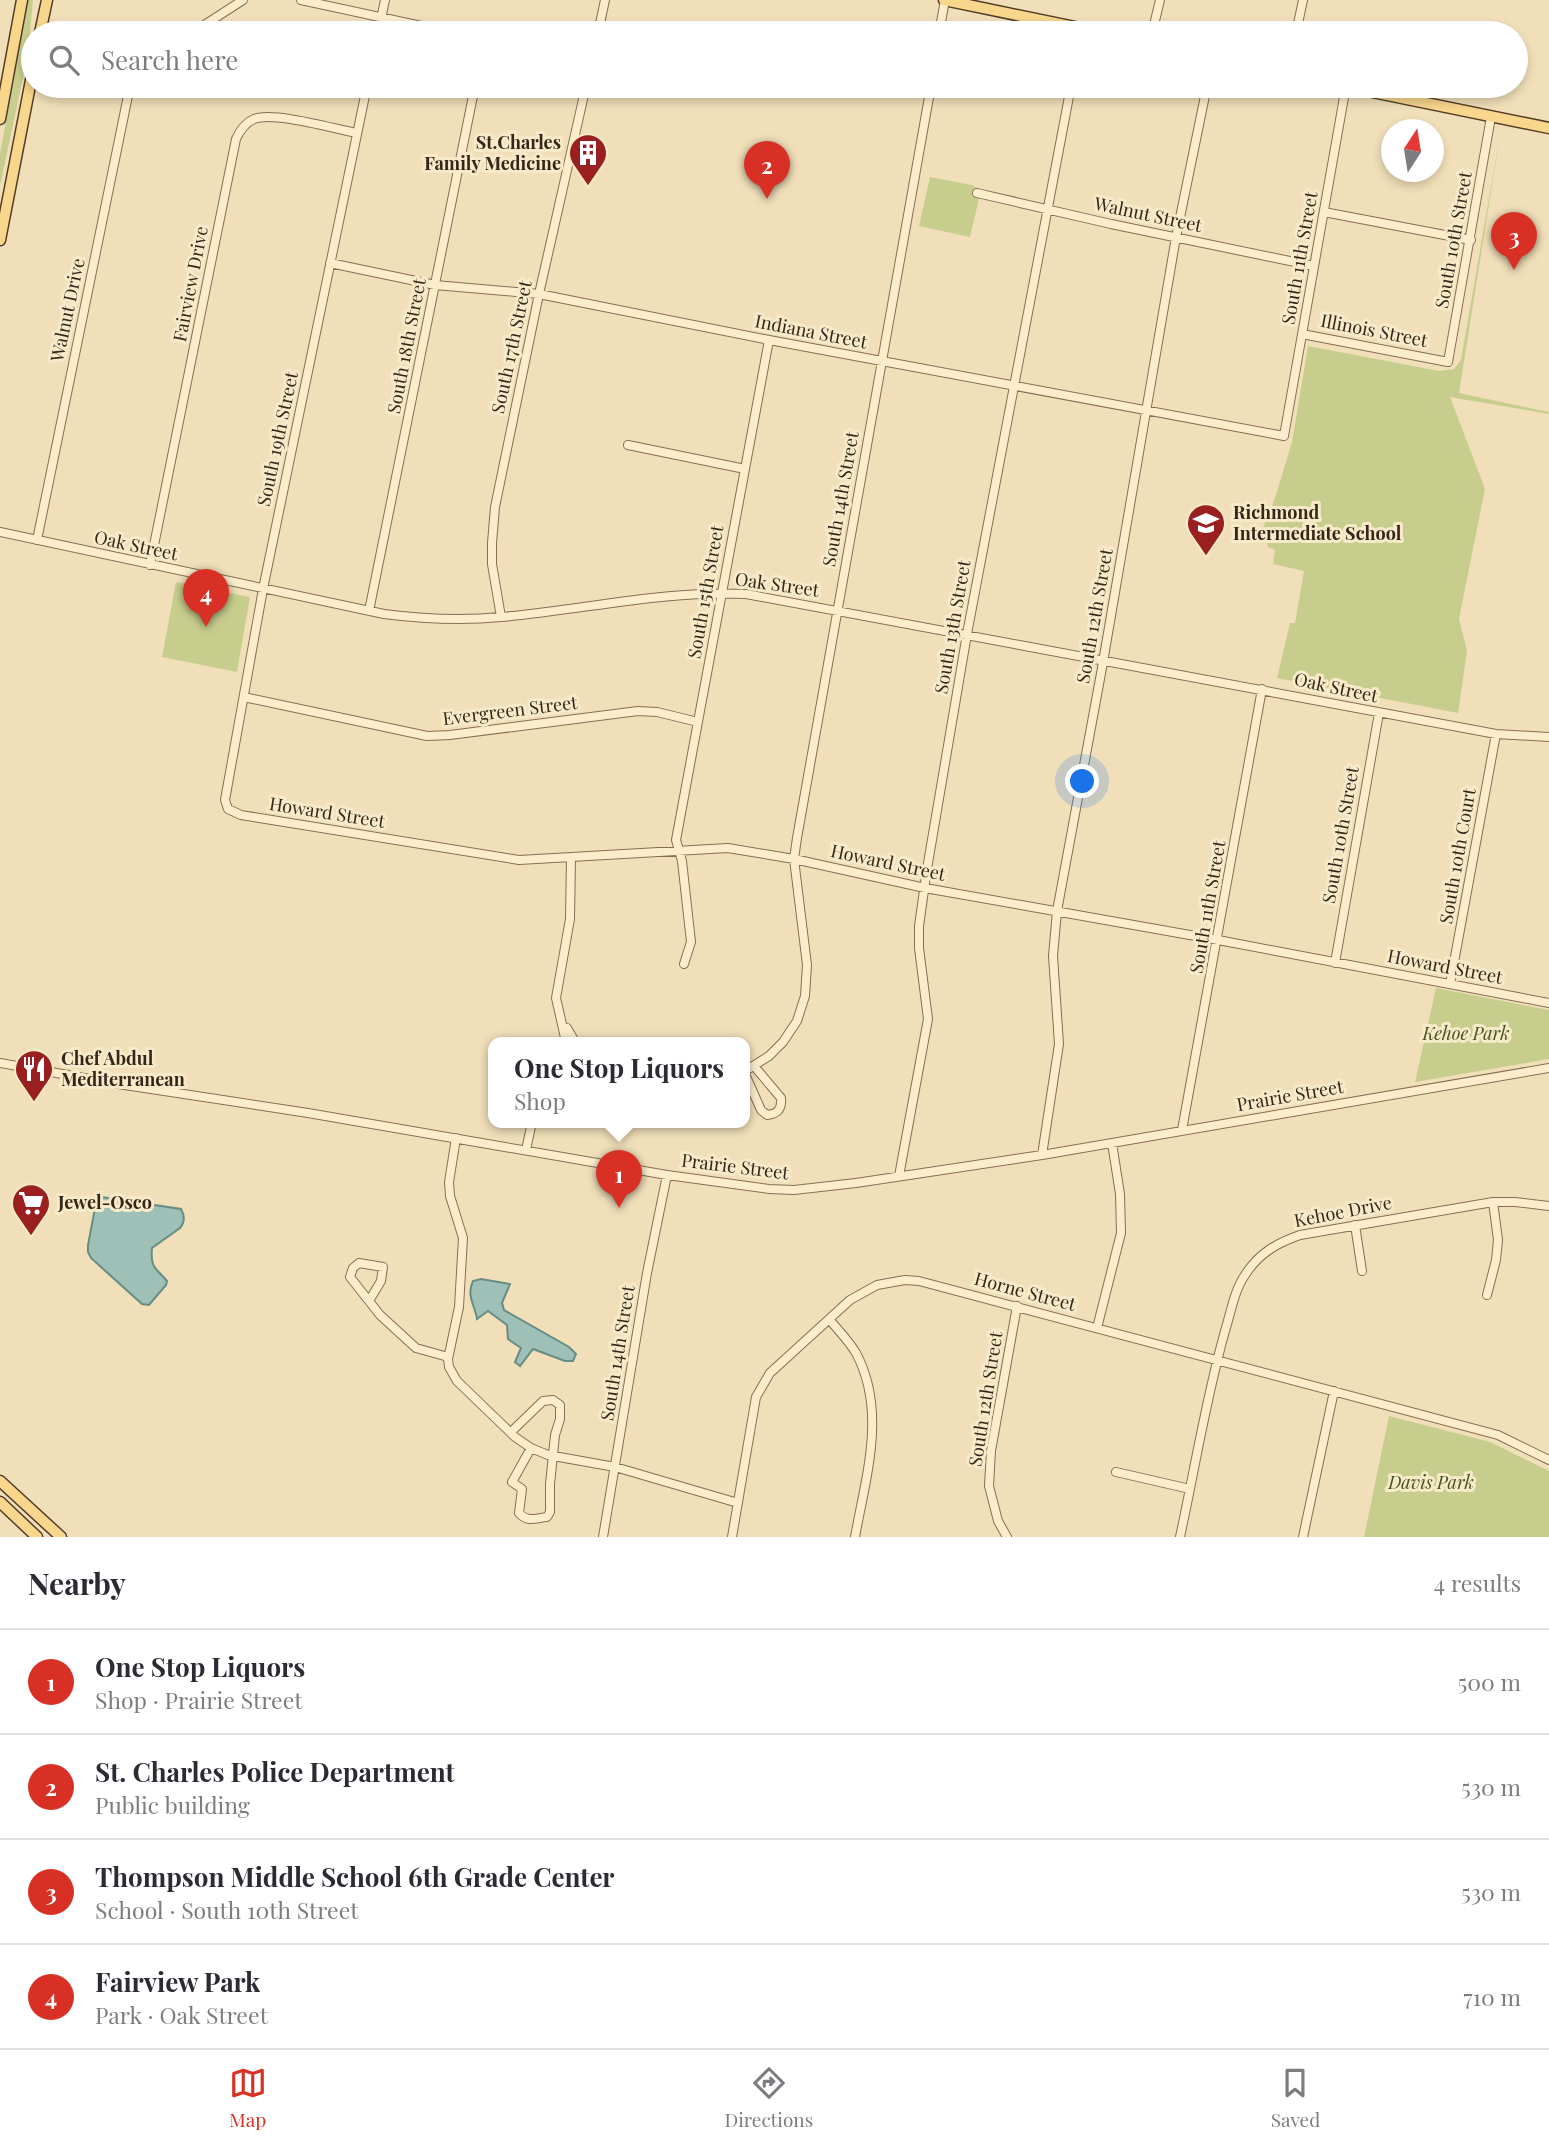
<!DOCTYPE html>
<html lang="en">
<head>
<meta charset="utf-8">
<style>
	:root { --surface:#fff; --page:#f7f7f7; --text:#2b2b33; --muted:#7c7c81; --line:#e1e1e2; --accent:#d93025 }
	body { margin:0; font-family:"Playfair Display",serif; background:var(--page); color:var(--text) }
	.compass { position:absolute; left:1381px; top:119px; width:63px; height:63px; border-radius:50%; background:var(--surface); box-shadow:0 4px 10px #0003; rotate:12deg }
	.you { position:absolute; left:1083px; top:782px; width:24px; height:24px; margin:-18px; border:5px solid #fff; border-radius:50%; background:#1a73e8; box-shadow:0 0 0 10px #1a73e833 }
	.badge { display:grid; place-items:center; width:46px; height:46px; border-radius:50%; background:var(--accent); color:#fff; font-size:23px; font-weight:700 }
	.pin { position:absolute; translate:-50% -58px; filter:drop-shadow(0 2px 4px #0008) }
	.pin::after { content:''; position:absolute; top:37px; width:24px; height:21px; background:inherit; clip-path:polygon(0 0,100% 0,50% 100%) }
	.popup { position:absolute; left:488px; top:1037px; width:262px; height:91px; box-sizing:border-box; display:grid; place-content:center; border-radius:14px; background:var(--surface); filter:drop-shadow(0 2px 5px #0005); font-size:23px; white-space:nowrap; color:var(--muted) }
	.popup b { font-size:26px; color:var(--text) }
	.popup::after { content:''; position:absolute; left:50%; top:100%; margin-left:-14px; border:14px solid transparent; border-top-color:var(--surface) }
	.list { margin:0; padding:0; list-style:none }
	h2 { display:flex; justify-content:space-between; align-items:center; height:91px; margin:0; padding:0 28px; font-size:30px }
	h2 small { font-size:23px; font-weight:400; color:var(--muted) }
	.list li { display:grid; grid-template-columns:46px 1fr auto; gap:21px; align-items:center; box-sizing:border-box; height:105px; padding:0 28px; border-top:2px solid var(--line) }
	.list b { display:block; font-size:26px; white-space:nowrap }
	.list p { margin:0; font-size:23px; white-space:nowrap; color:var(--muted) }
	.list em { font-size:23px; font-style:normal; color:var(--muted) }
	.icon { flex:none; width:38px; height:38px; fill:none; stroke:currentColor; stroke-width:2; stroke-linecap:round; stroke-linejoin:round }
	.map { position:relative; flex:none; width:1549px; height:1537px; overflow:hidden }
	.search { position:absolute; background:var(--surface); box-shadow:0 4px 10px #0003; left:21px; right:21px; top:21px; height:77px; display:flex; align-items:center; gap:18px; box-sizing:border-box; padding:0 24px; border-radius:38px; color:var(--muted); font-size:26px }
	.sheet { height:511px; background:var(--surface) }
	nav { display:flex; justify-content:space-around; align-items:center; box-sizing:border-box; height:98px; border-top:2px solid var(--line); background:var(--surface); font-size:19px; color:var(--muted) }
	nav a { display:grid; justify-items:center; gap:4px }
	nav .on { color:var(--accent) }
	.map>svg:first-child { display:block }
	.green { fill:#c7ce8d }
	.water { fill:#9ec0b6; stroke:#668d83; stroke-width:2 }
	.lines { fill:none; stroke-linecap:round; stroke-linejoin:round }
	.minor-casing { stroke:#876e53; stroke-width:10 }
	.major-casing { stroke:#543c28; stroke-width:13 }
	.minor { stroke:#fbedcc; stroke-width:8 }
	.major { stroke:#f8d68c; stroke-width:10 }
	.labels { text-anchor:middle; stroke-width:6; stroke-linejoin:round; paint-order:stroke }
	.poi-label { font-size:18px; font-weight:bold; fill:#352619; stroke:#f7eac9; text-anchor:start }
	.street-label { font-size:18px; fill:#352619; stroke:#f7eac9 }
	.park-label { font-size:18px; font-style:italic; fill:#46531e; stroke:#f7eac9 }
</style>
</head>
<body>
<div class="map">
<svg width="1549" height="1537" viewBox="0 0 1549 1537">
	<rect width="100%" height="100%" fill="#f0dfb9"/>
	<!-- green -->
	<path class="green" d="M28 0H33L28 54 0 186V154Z
		M1500 135 1459 393 1549 412V414L1450 397 1485 489 1459 619 1467 651 1458 713 1277 678 1290 623H1295L1304 571 1273 564 1275 550 1268 547 1263 529 1270 506H1272L1275 498 1292 442 1308 346 1439 371 1454 369 1461 360Z
		M930 177 972 185 981 190 970 237 919 226Z
		M176 582 250 597 237 672 162 657Z
		M1436 988 1549 1010V1059L1415 1082Z
		M1389 1416 1490 1442 1549 1471V1537H1364Z"/>
	<!-- water -->
	<path class="water" d="M101 1197 181 1209C185 1216 185 1222 180 1228L152 1248C150 1268 156 1268 167 1281L166 1285 149 1305 142 1304 91 1258 88 1252V1245L96 1203Z
		M481 1279 510 1284 502 1303 504 1310 569 1347 576 1354 573 1361H565L533 1349 520 1366 515 1362 521 1348 508 1339 507 1325 488 1311 477 1319C475 1305 466 1296 473 1281Z"/>
	<g class="lines">
		<defs>
			<path id="minor" d="M301 0 454 33
				M192 33 243 0
				M378 33 385 0
				M598 33 605 0
				M939 33 945 0
				M1152 33 1160 0
				M1296 33 1303 0
				M367 86 263 589 225 800 228 809 241 815 519 860 728 848 794 859 925 888 1218 940 1549 1003
				M977 193 1111 224 1314 266
				M1324 212 1471 240
				M330 263 435 285 539 294 769 340 1284 436 1346 86
				M1302 334 1448 362 1491 117
				M628 445 745 469
				M0 532 384 614C423 619 462 621 501 617 583 610 663 590 746 594L1496 734 1549 737
				M37 540 130 86
				M150 565 236 139C240 130 245 123 254 119 273 111 334 129 357 133
				M369 611 475 86
				M501 617 492 564V543L495 507 539 294 586 86
				M244 697 427 736 450 735 638 711 657 712 698 722
				M1335 963 1379 713
				M684 964 691 942 682 861 676 840 769 340
				M1450 984 1496 734
				M567 1028 575 1042
				M566 1042 556 998 570 919 571 857
				M0 1063 118 1084 308 1113 667 1175 769 1189 794 1190 856 1183 1042 1155 1549 1068
				M745 1071 769 1056 783 1042 797 1021 805 996 807 965 794 859 797 838 931 86
				M745 1074 761 1110 767 1115C778 1114 782 1109 781 1098L754 1066
				M1182 1130 1262 689
				M456 1138 449 1182 450 1196 463 1238 459 1307 448 1359 449 1367 457 1381 515 1437 531 1448 548 1455 615 1467 738 1503
				M526 1150 532 1122
				M1042 1155 1059 1044 1053 956 1057 911 1102 668 1176 237 1207 86
				M899 1176 928 1019 919 948V926L927 869 967 634 1071 86
				M1355 1225 1362 1271
				M1487 1295 1496 1260 1498 1240 1493 1202
				M369 1301 381 1281 383 1267 359 1263 353 1268 350 1277 380 1315 416 1348 448 1357
				M829 1319C838 1330 849 1341 856 1353 887 1411 866 1476 855 1537
				M1097 1328 1121 1233 1120 1194 1112 1143
				M511 1432 543 1401 553 1400 560 1405V1419L555 1435 550 1484V1512L547 1517C536 1518 528 1523 519 1513L522 1489 512 1482 531 1448
				M1116 1472 1190 1489
				M603 1537 647 1273 667 1175
				M732 1537 756 1397 770 1373 850 1300 877 1285 905 1280 919 1281 1498 1435 1549 1460
				M1007 1537 998 1521 989 1486 991 1451 1017 1306
				M1180 1537C1195 1468 1206 1398 1225 1331 1231 1312 1234 1291 1245 1275 1259 1253 1277 1243 1300 1235L1493 1202H1515L1549 1206
				M1303 1537 1334 1391"/>
			<path id="major" d="M944 0 1104 33
				M40 33 47 0
				M1343 86 1549 128
				M0 119 22 0
				M0 240 33 70
				M0 1481 61 1537
				M0 1502 37 1537"/>
		</defs>
		<!-- minor casing -->
		<use href="#minor" class="minor-casing"/>
		<!-- major casing -->
		<use href="#major" class="major-casing"/>
		<!-- minor -->
		<use href="#minor" class="minor"/>
		<!-- major -->
		<use href="#major" class="major"/>
	</g>
	<!-- icons -->
	<defs>
		<symbol id="building-pin" viewBox="-11 -11 22 30"><path d="M0 17L-7.5 6A9.5 9.5 0 1 1 7.5 6Z" fill="#9a1f21" stroke="#f7eac9"/><path d="M-4-6H4V6H1V3H-1V6H-4ZM-2.5-4.3h1.7v1.8h-1.7ZM.8-4.3h1.7v1.8H.8ZM-2.5-1h1.7V.8h-1.7ZM.8-1h1.7V.8H.8Z" fill="#fff"/></symbol>
		<symbol id="school-pin" viewBox="-11 -11 22 30"><path d="M0 17L-7.5 6A9.5 9.5 0 1 1 7.5 6Z" fill="#9a1f21" stroke="#f7eac9"/><path d="M0-5L7-2L0 1L-7-2ZM-4 1L0 2.5L4 1V4Q0 6-4 4Z" fill="#fff"/></symbol>
		<symbol id="restaurant-pin" viewBox="-11 -11 22 30"><path d="M0 17L-7.5 6A9.5 9.5 0 1 1 7.5 6Z" fill="#9a1f21" stroke="#f7eac9"/><path d="M-5-6h1v4h1v-4h1v4h1v-4h1v5L-1.5 .5V6h-2V.5L-5-1ZM5-6V6H3V1.5H1.5Q1.5-4 5-6Z" fill="#fff"/></symbol>
		<symbol id="supermarket-pin" viewBox="-11 -11 22 30"><path d="M0 17L-7.5 6A9.5 9.5 0 1 1 7.5 6Z" fill="#9a1f21" stroke="#f7eac9"/><path d="M-6-5.5h2.5l.6 2H6L4.5 2H-2.5L-4.4-4H-6ZM-1.5 3.2a1.3 1.3 0 1 0 .1 0ZM3 3.2a1.3 1.3 0 1 0 .1 0Z" fill="#fff"/></symbol>
	</defs>
	<g fill-rule="evenodd">
		<use href="#building-pin" x="566" y="131" width="44" height="60"/>
		<use href="#school-pin" x="1184" y="501" width="44" height="60"/>
		<use href="#restaurant-pin" x="12" y="1047" width="44" height="60"/>
		<use href="#supermarket-pin" x="9" y="1181" width="44" height="60"/>
	</g>
	<g class="labels">
		<!-- poi labels -->
		<g class="poi-label">
			<text x="561" y="149" text-anchor="end">St.Charles<tspan x="561" dy="21">Family Medicine</tspan></text>
			<text x="1233" y="519">Richmond<tspan x="1233" dy="21">Intermediate School</tspan></text>
			<text x="61" y="1065">Chef Abdul<tspan x="61" dy="21">Mediterranean</tspan></text>
			<text x="58" y="1209">Jewel-Osco</text>
		</g>
		<!-- street labels -->
		<g class="street-label">
			<text transform="translate(1148 215) rotate(12)" y="6">Walnut Street</text>
			<text transform="translate(1454 240) rotate(-80)" y="6">South 10th Street</text>
			<text transform="translate(1300 258) rotate(-80)" y="6">South 11th Street</text>
			<text transform="translate(191 284) rotate(-79)" y="6">Fairview Drive</text>
			<text transform="translate(68 310) rotate(-78)" y="6">Walnut Drive</text>
			<text transform="translate(1374 331) rotate(11)" y="6">Illinois Street</text>
			<text transform="translate(811 332) rotate(11)" y="6">Indiana Street</text>
			<text transform="translate(407 346) rotate(-79)" y="6">South 18th Street</text>
			<text transform="translate(512 347) rotate(-78)" y="6">South 17th Street</text>
			<text transform="translate(278 439) rotate(-78)" y="6">South 19th Street</text>
			<text transform="translate(841 499) rotate(-80)" y="6">South 14th Street</text>
			<text transform="translate(136 546) rotate(12)" y="6">Oak Street</text>
			<text transform="translate(777 585) rotate(8)" y="6">Oak Street</text>
			<text transform="translate(706 592) rotate(-80)" y="6">South 15th Street</text>
			<text transform="translate(1095 616) rotate(-80)" y="6">South 12th Street</text>
			<text transform="translate(953 627) rotate(-80)" y="6">South 13th Street</text>
			<text transform="translate(1336 688) rotate(12)" y="6">Oak Street</text>
			<text transform="translate(510 711) rotate(-7)" y="6">Evergreen Street</text>
			<text transform="translate(327 813) rotate(9)" y="6">Howard Street</text>
			<text transform="translate(1341 835) rotate(-80)" y="6">South 10th Street</text>
			<text transform="translate(1458 856) rotate(-80)" y="6">South 10th Court</text>
			<text transform="translate(888 863) rotate(12)" y="6">Howard Street</text>
			<text transform="translate(1208 907) rotate(-80)" y="6">South 11th Street</text>
			<text transform="translate(1445 967) rotate(11)" y="6">Howard Street</text>
			<text transform="translate(1290 1096) rotate(-10)" y="6">Prairie Street</text>
			<text transform="translate(735 1167) rotate(7)" y="6">Prairie Street</text>
			<text transform="translate(1343 1212) rotate(-11)" y="6">Kehoe Drive</text>
			<text transform="translate(1025 1292) rotate(15)" y="6">Horne Street</text>
			<text transform="translate(618 1353) rotate(-81)" y="6">South 14th Street</text>
			<text transform="translate(986 1399) rotate(-81)" y="6">South 12th Street</text>
		</g>
		<!-- park labels -->
		<g class="park-label">
			<text x="1466" y="1040">Kehoe Park</text>
			<text x="1431" y="1489">Davis Park</text>
		</g>
	</g>
</svg>
<svg class="compass" viewBox="-18 -18 36 36"><path d="M0-13l5 13h-10z" fill="#e53935"/><path d="M0 13l5-13h-10z" fill="#7c7c81"/></svg>
<div class="you"></div>
<div class="pin badge" style="left:619px;top:1208px">1</div>
<div class="popup"><b>One Stop Liquors</b>Shop</div>
<div class="pin badge" style="left:767px;top:199px">2</div>
<div class="pin badge" style="left:1514px;top:270px">3</div>
<div class="pin badge" style="left:206px;top:627px">4</div>
<div class="search"><svg class="icon" aria-label="search" viewBox="0 0 24 24"><circle cx="10" cy="10" r="6"/><path d="M15 15l6 6"/></svg>Search here</div>
</div>
<section class="sheet">
<h2>Nearby<small>4 results</small></h2>
<ul class="list">
<li><span class="badge">1</span><div><b>One Stop Liquors</b><p>Shop · Prairie Street</p></div><em>500 m</em></li>
<li><span class="badge">2</span><div><b>St. Charles Police Department</b><p>Public building</p></div><em>530 m</em></li>
<li><span class="badge">3</span><div><b>Thompson Middle School 6th Grade Center</b><p>School · South 10th Street</p></div><em>530 m</em></li>
<li><span class="badge">4</span><div><b>Fairview Park</b><p>Park · Oak Street</p></div><em>710 m</em></li>
</ul>
</section>
<nav>
<a class="on"><svg class="icon" aria-label="map" viewBox="0 0 24 24"><path d="M3 6l6-2 6 2 6-2v14l-6 2-6-2-6 2zM9 4v14M15 6v14"/></svg>Map</a>
<a><svg class="icon" aria-label="directions" viewBox="0 0 24 24"><path d="M12 3l9 9-9 9-9-9zM9 14v-3h6M13 9l2 2-2 2"/></svg>Directions</a>
<a><svg class="icon" aria-label="saved" viewBox="0 0 24 24"><path d="M7 4h10v16l-5-4-5 4z"/></svg>Saved</a>
</nav>
</body>
</html>
